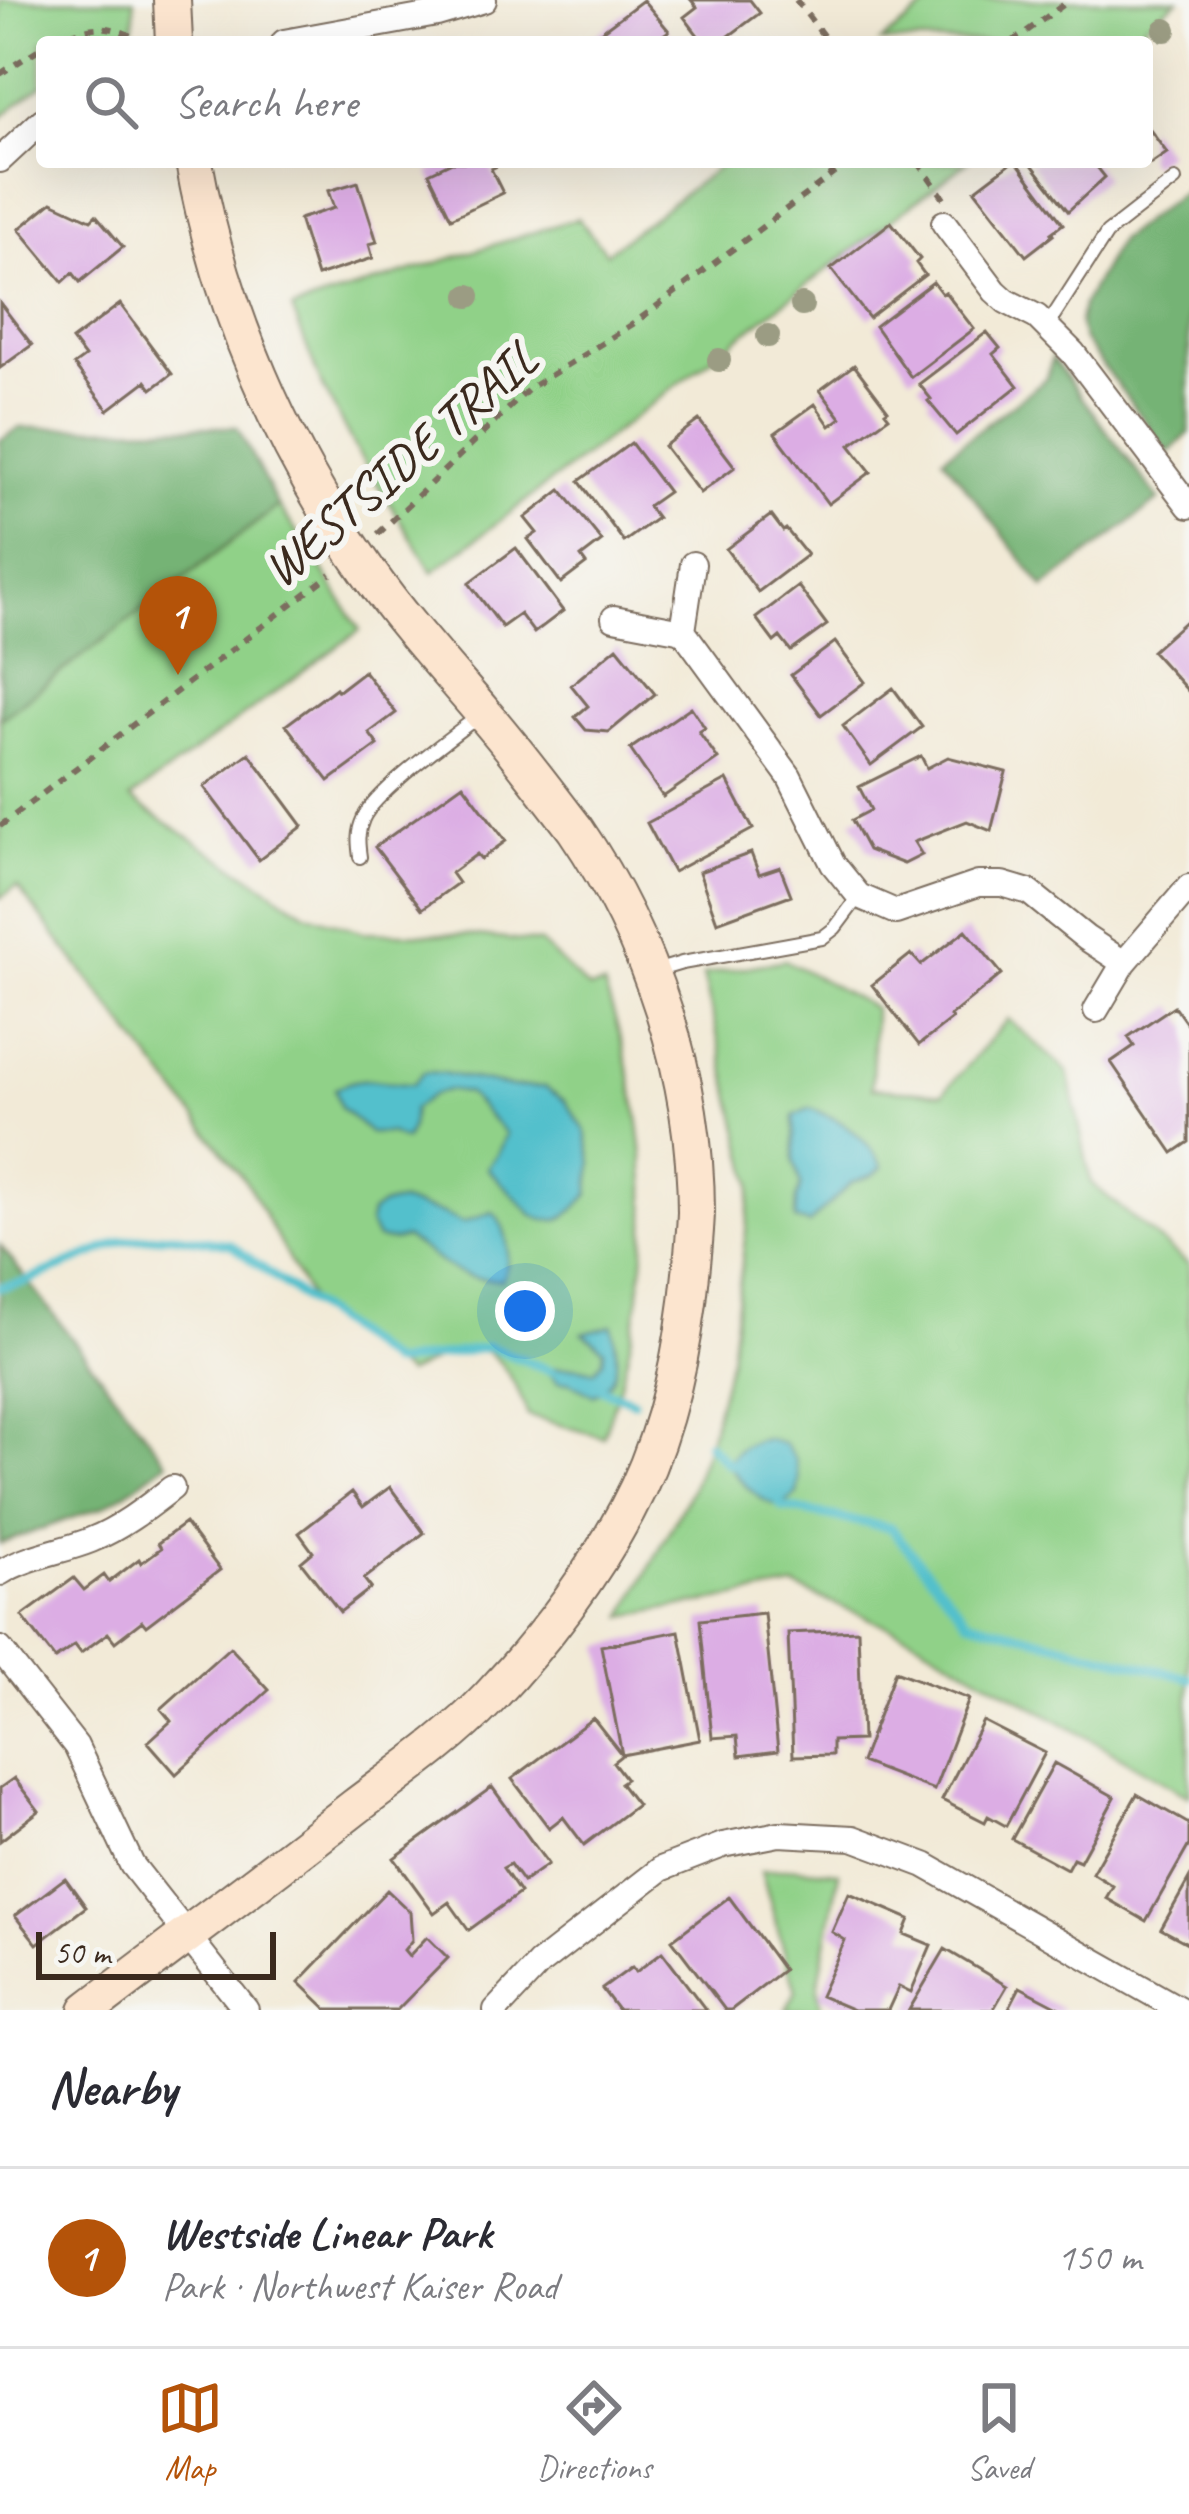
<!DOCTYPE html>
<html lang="en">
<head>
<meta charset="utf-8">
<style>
	:root { --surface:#fff; --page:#f7f7f7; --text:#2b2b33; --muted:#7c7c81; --line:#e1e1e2; --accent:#b45309 }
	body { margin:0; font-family:Caveat,sans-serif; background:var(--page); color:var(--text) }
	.scale { position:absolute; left:36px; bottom:30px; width:240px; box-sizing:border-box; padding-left:12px; border:6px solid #3b2a1e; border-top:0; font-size:33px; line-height:42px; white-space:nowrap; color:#3b2a1e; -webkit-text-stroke:9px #f6f6f2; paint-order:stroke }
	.you { position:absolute; left:525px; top:1311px; width:42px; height:42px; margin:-30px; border:9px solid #fff; border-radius:50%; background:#1a73e8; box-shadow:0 0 0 18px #1a73e833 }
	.badge { display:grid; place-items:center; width:78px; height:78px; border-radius:50%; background:var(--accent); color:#fff; font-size:39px; font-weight:700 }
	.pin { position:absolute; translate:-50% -99px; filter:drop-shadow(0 3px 6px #0008) }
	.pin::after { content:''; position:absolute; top:63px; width:42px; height:36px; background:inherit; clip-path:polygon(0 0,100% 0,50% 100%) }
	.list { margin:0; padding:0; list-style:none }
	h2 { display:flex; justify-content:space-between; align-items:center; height:156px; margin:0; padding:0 48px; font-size:51px }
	h2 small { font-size:39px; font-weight:400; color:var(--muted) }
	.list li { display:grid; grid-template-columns:78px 1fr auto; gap:36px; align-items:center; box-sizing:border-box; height:180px; padding:0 48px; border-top:3px solid var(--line) }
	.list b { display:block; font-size:45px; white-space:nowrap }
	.list p { margin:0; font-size:39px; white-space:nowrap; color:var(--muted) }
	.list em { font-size:39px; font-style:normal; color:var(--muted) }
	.icon { flex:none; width:66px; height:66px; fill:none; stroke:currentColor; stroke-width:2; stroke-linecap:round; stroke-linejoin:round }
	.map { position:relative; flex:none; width:1189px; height:2010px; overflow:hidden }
	.search { position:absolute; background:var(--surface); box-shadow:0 12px 48px #0002; left:36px; right:36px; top:36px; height:132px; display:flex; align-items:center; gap:30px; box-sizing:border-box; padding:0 42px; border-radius:12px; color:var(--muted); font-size:45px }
	.sheet { height:336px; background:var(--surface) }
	nav { display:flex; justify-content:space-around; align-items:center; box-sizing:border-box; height:168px; border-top:3px solid var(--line); background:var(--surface); font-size:33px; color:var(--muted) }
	nav a { display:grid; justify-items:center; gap:6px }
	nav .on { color:var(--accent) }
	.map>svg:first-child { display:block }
	.green { fill:#90d188; stroke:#667e53; stroke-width:3 }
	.forest { fill:#74b374; stroke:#586e49; stroke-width:3 }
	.water { fill:#53c0cc; stroke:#477575; stroke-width:3 }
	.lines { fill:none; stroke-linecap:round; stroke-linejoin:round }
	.stream { stroke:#53c0cc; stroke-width:9 }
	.building { fill:#dcade4 }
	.service-casing { stroke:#7b6d5f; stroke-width:16 }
	.minor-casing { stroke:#7b6d5f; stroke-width:28 }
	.secondary-casing { stroke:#7b6d5f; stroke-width:40 }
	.path { stroke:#7b6d5f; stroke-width:6; stroke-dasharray:9 9; stroke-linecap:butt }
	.service { stroke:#fff; stroke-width:12 }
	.minor { stroke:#fff; stroke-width:24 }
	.secondary { stroke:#fce5cf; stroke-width:36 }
	.tree { fill:#9b9c83 }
	.labels { text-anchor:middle; stroke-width:12; stroke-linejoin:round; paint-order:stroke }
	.street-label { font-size:51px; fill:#3b2a1e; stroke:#f6f6f2 }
</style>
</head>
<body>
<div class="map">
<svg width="1189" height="2010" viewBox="0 0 1189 2010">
	<rect width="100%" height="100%" fill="#f6f6f2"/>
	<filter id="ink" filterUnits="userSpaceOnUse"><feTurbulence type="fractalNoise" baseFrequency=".00833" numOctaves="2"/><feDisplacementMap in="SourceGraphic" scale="24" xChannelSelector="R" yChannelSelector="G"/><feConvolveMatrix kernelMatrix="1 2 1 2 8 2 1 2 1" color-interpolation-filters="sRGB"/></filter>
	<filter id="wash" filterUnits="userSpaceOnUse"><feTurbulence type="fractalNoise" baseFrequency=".004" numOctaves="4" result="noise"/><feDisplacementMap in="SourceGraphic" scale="48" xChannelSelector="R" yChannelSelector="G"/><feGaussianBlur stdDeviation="2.7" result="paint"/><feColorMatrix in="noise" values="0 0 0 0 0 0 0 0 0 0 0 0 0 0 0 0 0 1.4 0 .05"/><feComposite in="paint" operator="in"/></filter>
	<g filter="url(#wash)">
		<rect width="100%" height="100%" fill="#f2ead7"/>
		<!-- green -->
		<path class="green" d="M0 0H134V23L127 42H42V85L0 118Z
			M936 0H1178L1123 42H881Z
			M725 162H967L433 572 354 447 320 381 292 309 578 218 606 253Z
			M278 506 311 551 360 630 130 799 306 913 363 932 468 935 540 943 589 989 604 986C660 1143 659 1280 603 1437L528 1416C520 1392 499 1344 468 1348 451 1350 422 1367 406 1374L314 1307 249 1186 17 886 0 898V719Z
			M785 960 874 1008 872 1088 943 1093 1008 1019 1068 1072 1091 1183 1189 1265V1796L909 1635 795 1587 624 1616 691 1490 708 1444 730 1357 752 1184 703 975Z
			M795 1868 839 1872 818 1987 821 2010H786L796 1991 761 1871Z"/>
		<!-- forest -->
		<path class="forest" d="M1189 187V433L1169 453 1084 341 1079 324 1082 306 1119 240Z
			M1052 358 1159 500 1044 588 943 457 1047 378Z
			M237 427 278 506 0 719V440L19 428Z
			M0 1245 167 1462 127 1492 102 1507 0 1544Z"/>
		<!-- water -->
		<path class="water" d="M424 1072 443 1073 512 1087H545L565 1101 586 1132 592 1163 589 1194 574 1210 559 1220H544L533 1215 487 1168 498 1153 506 1134 467 1093 447 1090 432 1095 413 1109 411 1127 405 1140 389 1133H370L341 1108 335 1089C366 1071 381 1085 413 1084Z
			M810 1108C843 1120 866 1136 883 1167L873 1175 852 1182 809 1224 795 1220 796 1199 801 1186 794 1161V1116Z
			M400 1202 443 1214 463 1223 493 1212C509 1228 512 1260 502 1280 450 1280 445 1261 405 1238L393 1241 377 1239 369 1223 371 1213 382 1205Z
			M612 1325C618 1353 623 1381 593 1395L570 1382H558L544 1368 577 1367 594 1371 603 1360 604 1349 583 1333Z
			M767 1439 784 1444 795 1459 799 1479 797 1494 782 1507C757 1501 743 1484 727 1463 739 1447 747 1441 767 1439Z"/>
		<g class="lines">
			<!-- stream -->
			<path class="stream" d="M0 1287 25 1282 123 1241 170 1235 230 1244 392 1364 489 1347 552 1371
				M596 1386 633 1401
				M708 1444 727 1463 737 1466
				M776 1498 782 1507 891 1528 968 1620 1189 1678"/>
		</g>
		<g id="blocks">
			<!-- building -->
			<path class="building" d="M643 0 669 31 660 37 664 42H587Z
				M691 0H750L760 13 721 42H703L684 17 697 7Z
				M1147 126 1167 153 1151 164 1147 159Z
				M452 162H506L491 169 503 193 451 218 429 173Z
				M1012 162H1017L1063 224 1051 233 1053 235 1026 256 975 190Z
				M1030 162H1093L1105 177 1068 211Z
				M358 182 377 242 369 244 373 258 317 276 299 219 334 208 328 191Z
				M52 202 91 220 96 215 123 247 80 282 73 273 63 282 19 229Z
				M891 222 920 259 916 263 925 275 869 318 831 269Z
				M933 282 942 294 945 292 974 329 911 377 875 326Z
				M0 303 32 345 0 368Z
				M120 304 172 374 152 389 146 381 108 410 74 365 85 357 72 340Z
				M987 332 1000 348 993 354 1018 386 956 435 928 401 931 399 919 384Z
				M854 365 888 410 885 412 889 417 850 445 871 472 828 504 775 433 815 404 830 426 841 418 820 390Z
				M699 420 735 467 700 493 664 446Z
				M631 443 668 492 648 506 657 518 624 542 579 481Z
				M561 490 602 541 581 557 586 564 561 583 528 539 537 533 525 518Z
				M771 515 783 531 786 529 807 555 758 592 726 549Z
				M516 548 563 611 534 633 520 614 502 627 469 583Z
				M798 586 827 625 791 651 780 637 774 642 756 618Z
				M1189 618V692L1152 651Z
				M835 642 865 682 821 715 791 675Z
				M617 647 655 694 609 732 586 730 575 717 588 706 571 685Z
				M364 671 396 713 369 733 378 745 329 781 286 725 336 688 338 691Z
				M893 688 922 727 871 765 843 726Z
				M691 707 705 728 699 732 718 759 663 797 630 749Z
				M249 753 303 826 259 860 204 787Z
				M921 756 927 768 948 757 1006 772 991 831 967 821 914 842 922 855 904 864 868 850 852 820 871 810 859 787Z
				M727 780 753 829 673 872 647 823Z
				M463 784 506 841 481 859 477 854 451 873 458 883 422 909 375 847Z
				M751 853 759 874 780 867 791 895 717 922 699 872Z
				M966 930 1002 974 950 1016 952 1019 919 1045 872 985 911 954 921 965Z
				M1174 1006 1189 1027V1142L1173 1153 1111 1062 1134 1046 1128 1037Z
				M390 1487 424 1533 364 1579 371 1588 340 1612 301 1562 313 1552 299 1533 352 1492 363 1507Z
				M185 1523 220 1570 146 1626 142 1621 115 1642 108 1633 81 1653 75 1645 55 1659 22 1616 74 1578 84 1590 104 1575 109 1582 139 1559 141 1563 161 1548 158 1543Z
				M764 1613 778 1751 739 1756 737 1736 712 1738 700 1620Z
				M858 1630 862 1740 832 1741V1755L793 1756 788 1633Z
				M679 1631 700 1740 622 1755 601 1646Z
				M230 1647 269 1690 176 1774 148 1742 171 1721 161 1709Z
				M895 1671 969 1699 934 1790 861 1762Z
				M593 1718 622 1755 613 1762 626 1779 620 1783 637 1805 584 1845 563 1817 549 1828 512 1779Z
				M983 1721 1045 1753 1006 1826 988 1816 985 1822 942 1800Z
				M1054 1763 1115 1797 1080 1861 1073 1858 1067 1869 1012 1839Z
				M14 1778 39 1811 0 1841V1788Z
				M492 1787 548 1864 523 1882 510 1864 503 1868 520 1893 469 1930 449 1902 434 1913 394 1858Z
				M1137 1794 1189 1824V1845L1146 1921 1106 1898 1113 1886 1092 1873Z
				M65 1878 86 1907 37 1944 15 1916Z
				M1189 1879V1944L1161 1929Z
				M387 1890 410 1912 412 1940 404 1950 409 1956 427 1937 448 1958 397 2010H328L299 1982Z
				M849 1893 910 1919 904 1934 931 1945 911 1992 899 1986 888 2010H853L820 1996 845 1940 832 1932Z
				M729 1897 783 1970 731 2010H725L672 1940Z
				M945 1949 1007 1986 993 2010H909Z
				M662 1952 706 2010H618L602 1989 632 1967 636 1972Z
				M1020 1987 1064 2010H1008Z"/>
		</g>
	</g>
	<g filter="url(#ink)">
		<use href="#blocks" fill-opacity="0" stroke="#7b6d5f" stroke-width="3"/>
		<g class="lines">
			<defs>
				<path id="service" d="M1047 326 1107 233 1175 180
					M360 857C358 843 357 832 363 819 374 792 454 735 480 715
					M652 972 682 963 822 938 835 928 859 896"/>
				<path id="minor" d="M284 42 437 14 484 0
					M0 160 42 121
					M944 223 995 291 1006 301 1037 317 1073 353 1189 506
					M614 618 683 631 693 564
					M683 631 789 776 833 864 859 896 896 912 978 884H1002L1029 892 1086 938 1124 963
					M1096 1010 1124 963 1189 887
					M0 1573C27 1556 61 1552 91 1540 121 1528 146 1508 172 1488
					M0 1649 76 1746 132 1865 246 2010
					M496 2010 539 1964 661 1869 723 1845 779 1834 853 1838 925 1865 1181 2010"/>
				<path id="secondary" d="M172 0 174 42
					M88 2010C177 1942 267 1876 355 1807 400 1773 449 1740 488 1699 544 1640 589 1581 627 1510 661 1447 679 1373 688 1302 691 1272 695 1242 696 1212 696 1077 651 940 575 829 545 790 516 751 484 714 445 668 403 622 368 572 283 452 220 307 194 162"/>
			</defs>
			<!-- service casing -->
			<use href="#service" class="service-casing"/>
			<!-- minor casing -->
			<use href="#minor" class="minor-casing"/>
			<!-- secondary casing -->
			<use href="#secondary" class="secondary-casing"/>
			<!-- path -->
			<path class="path" d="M796 0 828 42
				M53 42C88 26 107 20 141 42
				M1012 42 1070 0
				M0 74 42 47
				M918 162 944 198
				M378 534 530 388 633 324 849 162
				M0 826 331 574"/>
			<!-- service -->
			<use href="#service" class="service"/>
			<!-- minor -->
			<use href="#minor" class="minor"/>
			<!-- secondary -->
			<use href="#secondary" class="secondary"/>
		</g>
		<!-- trees -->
		<g class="tree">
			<circle cx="1165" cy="30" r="12"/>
			<circle cx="469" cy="296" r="12"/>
			<circle cx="802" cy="305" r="12"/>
			<circle cx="768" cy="336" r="12"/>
			<circle cx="719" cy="360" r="12"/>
		</g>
	</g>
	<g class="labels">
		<!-- street labels -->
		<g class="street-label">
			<text transform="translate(399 463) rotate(-41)" y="18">WESTSIDE TRAIL</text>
		</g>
	</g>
</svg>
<div class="scale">50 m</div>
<div class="you"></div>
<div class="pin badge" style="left:178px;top:675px">1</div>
<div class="search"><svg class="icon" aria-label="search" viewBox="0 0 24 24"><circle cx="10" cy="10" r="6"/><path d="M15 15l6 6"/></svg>Search here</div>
</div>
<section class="sheet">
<h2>Nearby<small></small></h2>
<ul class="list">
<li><span class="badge">1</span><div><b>Westside Linear Park</b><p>Park · Northwest Kaiser Road</p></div><em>150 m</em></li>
</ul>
</section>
<nav>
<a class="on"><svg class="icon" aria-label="map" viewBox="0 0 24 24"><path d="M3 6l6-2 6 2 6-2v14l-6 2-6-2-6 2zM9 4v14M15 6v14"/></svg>Map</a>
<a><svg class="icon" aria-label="directions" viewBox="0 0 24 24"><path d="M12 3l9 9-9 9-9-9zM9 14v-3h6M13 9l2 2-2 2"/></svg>Directions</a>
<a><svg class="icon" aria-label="saved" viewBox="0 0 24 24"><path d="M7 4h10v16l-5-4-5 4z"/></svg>Saved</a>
</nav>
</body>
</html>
